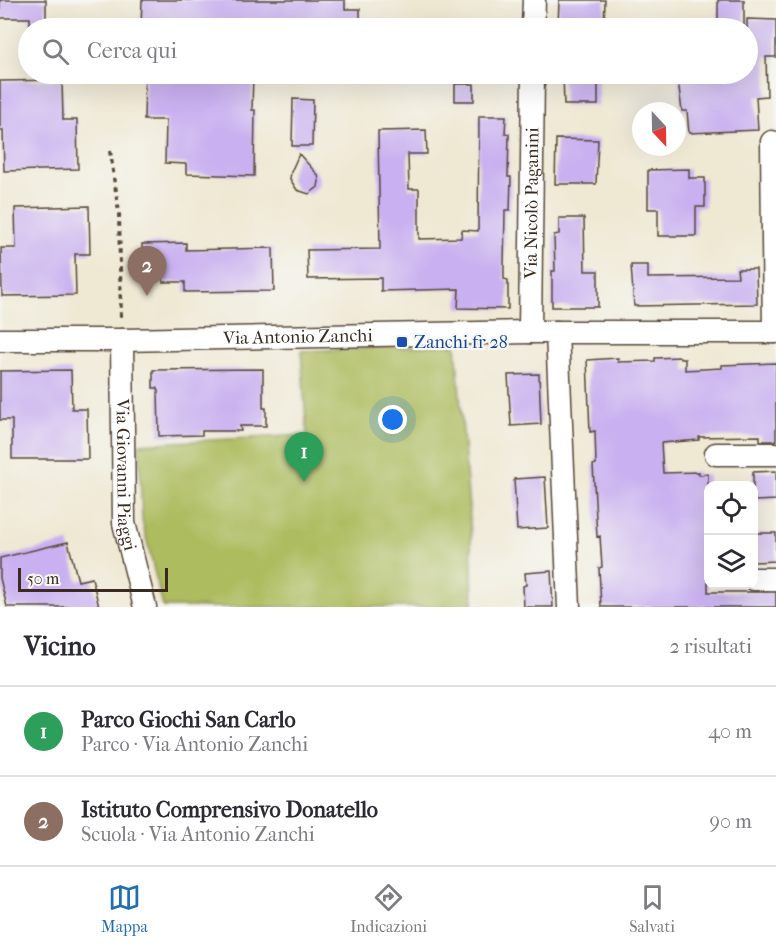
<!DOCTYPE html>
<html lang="it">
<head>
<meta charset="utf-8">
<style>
	:root { --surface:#fff; --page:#f7f7f7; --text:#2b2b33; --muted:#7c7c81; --line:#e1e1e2; --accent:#1f6fb2 }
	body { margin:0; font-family:"IM FELL French Canon",serif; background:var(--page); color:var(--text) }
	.controls { position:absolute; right:18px; bottom:18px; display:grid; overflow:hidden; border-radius:12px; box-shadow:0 6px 24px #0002 }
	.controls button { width:54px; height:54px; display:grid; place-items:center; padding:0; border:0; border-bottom:2px solid var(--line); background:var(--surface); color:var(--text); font:30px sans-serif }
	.compass { position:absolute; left:632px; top:102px; width:54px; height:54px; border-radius:50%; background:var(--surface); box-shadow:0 6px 24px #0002; rotate:158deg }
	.scale { position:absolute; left:18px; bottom:15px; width:150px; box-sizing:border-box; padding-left:6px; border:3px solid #3b2a1e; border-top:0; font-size:16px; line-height:21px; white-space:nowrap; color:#3b2a1e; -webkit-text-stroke:4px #f6f6f2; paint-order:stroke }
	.you { position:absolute; left:393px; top:420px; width:21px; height:21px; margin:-15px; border:4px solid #fff; border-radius:50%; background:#1a73e8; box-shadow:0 0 0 9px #1a73e833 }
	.badge { display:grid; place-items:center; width:39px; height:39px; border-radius:50%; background:var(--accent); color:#fff; font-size:20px; font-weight:700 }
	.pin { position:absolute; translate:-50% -50px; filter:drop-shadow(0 2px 3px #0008) }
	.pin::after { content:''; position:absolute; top:32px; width:21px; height:18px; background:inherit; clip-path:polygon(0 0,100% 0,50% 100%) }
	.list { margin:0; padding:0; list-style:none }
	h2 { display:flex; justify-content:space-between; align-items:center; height:78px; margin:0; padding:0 24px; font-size:26px }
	h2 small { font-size:20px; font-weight:400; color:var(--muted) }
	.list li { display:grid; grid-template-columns:39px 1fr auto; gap:18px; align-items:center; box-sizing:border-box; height:90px; padding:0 24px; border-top:2px solid var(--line) }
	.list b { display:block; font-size:22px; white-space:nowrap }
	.list p { margin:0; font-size:20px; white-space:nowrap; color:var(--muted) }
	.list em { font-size:20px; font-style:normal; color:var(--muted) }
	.icon { flex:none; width:33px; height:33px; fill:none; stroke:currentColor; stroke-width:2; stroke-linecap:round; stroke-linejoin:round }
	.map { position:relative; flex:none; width:776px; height:607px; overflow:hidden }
	.search { position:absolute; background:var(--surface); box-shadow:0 6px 24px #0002; left:18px; right:18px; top:18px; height:66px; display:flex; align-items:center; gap:15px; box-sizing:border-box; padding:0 21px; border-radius:33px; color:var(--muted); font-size:22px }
	.sheet { height:258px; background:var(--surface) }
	nav { display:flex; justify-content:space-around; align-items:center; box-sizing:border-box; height:84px; border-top:2px solid var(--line); background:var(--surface); font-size:16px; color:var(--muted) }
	nav a { display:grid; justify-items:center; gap:3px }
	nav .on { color:var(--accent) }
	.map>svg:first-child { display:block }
	.green { fill:#adbc5e; stroke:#74733e; stroke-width:1.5 }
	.building { fill:#c9b0f0 }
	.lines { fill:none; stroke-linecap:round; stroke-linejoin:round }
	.street-casing { stroke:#564639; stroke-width:25 }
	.path { stroke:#564639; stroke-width:4; stroke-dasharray:4.5 4.5; stroke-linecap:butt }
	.street { stroke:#fff; stroke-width:22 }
	.transit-dot { fill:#1a4fb4; stroke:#f6f6f2; stroke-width:2 }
	.labels { text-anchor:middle; stroke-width:4.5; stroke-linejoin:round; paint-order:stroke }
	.street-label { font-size:18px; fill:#3b2a1e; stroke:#f6f6f2 }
	.transit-label { font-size:18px; fill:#164399; stroke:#f6f6f2; text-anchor:start }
</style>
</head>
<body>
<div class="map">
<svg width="776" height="607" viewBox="0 0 776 607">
	<rect width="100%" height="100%" fill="#f6f6f2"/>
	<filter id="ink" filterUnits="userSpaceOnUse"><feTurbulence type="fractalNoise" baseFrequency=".0167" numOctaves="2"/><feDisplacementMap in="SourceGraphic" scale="12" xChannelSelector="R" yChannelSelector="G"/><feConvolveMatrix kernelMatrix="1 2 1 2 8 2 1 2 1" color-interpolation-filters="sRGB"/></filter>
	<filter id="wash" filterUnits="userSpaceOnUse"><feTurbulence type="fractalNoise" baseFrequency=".008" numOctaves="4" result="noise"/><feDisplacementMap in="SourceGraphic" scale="24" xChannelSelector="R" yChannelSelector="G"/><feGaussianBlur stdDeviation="1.35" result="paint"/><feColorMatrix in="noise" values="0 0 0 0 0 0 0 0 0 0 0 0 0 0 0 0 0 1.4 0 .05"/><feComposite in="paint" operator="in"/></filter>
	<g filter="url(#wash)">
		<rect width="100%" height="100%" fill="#efe8d3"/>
		<!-- green -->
		<path class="green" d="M456 345 471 534 473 607H163L142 521 139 444 307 435 301 351Z"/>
		<g id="blocks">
			<!-- building -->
			<path class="building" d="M0 0H46V25H30V18H0Z
				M142 0H345V9H360V28H141Z
				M559 0H605L604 28 558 27Z
				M718 0H744V28H718Z
				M747 19 776 20V57H766L767 96 756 97 758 130 689 133 687 111H682L678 80 717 75V74H747Z
				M145 74H253L252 110H255L254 176 186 174V164L165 163 166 120H144Z
				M563 74H598V105H564Z
				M62 80 63 120H77L78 169 4 171 3 130H0V81Z
				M455 84H474V101H455Z
				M293 99 313 100 312 146H292Z
				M479 116H506L505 133 509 134 508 177H511L510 210H505L504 267V279L508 280V309L458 308 459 289 381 291V278L308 279 307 250 380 249 378 131 426 130 427 154H408L409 189H419V239L461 238 462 230 478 231Z
				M556 139 598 140 596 184H555Z
				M299 154 318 175 319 181 318 187 309 194 297 190 290 179 291 172Z
				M689 169V178H705V207H696V236H658V209H648V170Z
				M89 206 90 254H75L76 295 2 296 1 248H16L15 208Z
				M559 218H584L585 271H598V307H552V271H555L554 235 559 234Z
				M186 243V250L273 248 274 291 185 292V282H163V278L143 279 142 244Z
				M631 265H648V278L738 277 737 269H756L757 304 634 306Z
				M680 357V359H685V370L722 368V365L776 363V441H760V436L699 437V440L661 443 663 473 699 472V475L708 474V592H776V607H601L599 568 602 567 600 536 597 537 593 465 596 464 595 431 590 432 587 360 618 358V362L655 361V358Z
				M263 369V408H266V426H240L241 431H202V435L159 436 158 388H153V370Z
				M71 370 72 409H87L88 459H12V420H0V371Z
				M539 374 541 424 511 426 508 375Z
				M776 471V500L753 501V472Z
				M545 477 548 528 517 530 514 479Z
				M753 533H776V561L753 562Z
				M68 542 78 581 92 578 99 607H7L0 578V558Z
				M551 571 553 607H524L523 586 526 585 525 573Z"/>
		</g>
	</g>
	<g filter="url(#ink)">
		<use href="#blocks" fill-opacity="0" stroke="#564639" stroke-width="1.5"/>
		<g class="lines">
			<defs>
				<g id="street">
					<path d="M533 28 534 0"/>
					<path d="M772 142 774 332"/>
					<path id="s1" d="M530 332 533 74"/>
					<path d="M557 332 569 607"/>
					<path id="s2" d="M0 340H122L530 332H776"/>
					<path id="s3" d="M122 340 124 523 145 607"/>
					<path d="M716 454H776"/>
					<path d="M754 579H776"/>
				</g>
			</defs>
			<!-- street casing -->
			<use href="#street" class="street-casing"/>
			<!-- path -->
			<path class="path" d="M110 151 119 212 121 320"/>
			<!-- street -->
			<use href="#street" class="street"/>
		</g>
	</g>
	<!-- markers -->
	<rect class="transit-dot" x="396" y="336" width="12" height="12" rx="3"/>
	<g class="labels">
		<!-- street labels -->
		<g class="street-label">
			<text dy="6" stroke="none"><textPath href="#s1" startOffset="129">Via Nicolò Paganini</textPath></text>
			<text dy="6" stroke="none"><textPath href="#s2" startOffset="298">Via Antonio Zanchi</textPath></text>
			<text dy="6" stroke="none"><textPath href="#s3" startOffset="135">Via Giovanni Piaggi</textPath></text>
		</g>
		<!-- transit labels -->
		<g class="transit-label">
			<text x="414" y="348">Zanchi fr 28</text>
		</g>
	</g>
</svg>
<div class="controls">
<button><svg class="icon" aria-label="locate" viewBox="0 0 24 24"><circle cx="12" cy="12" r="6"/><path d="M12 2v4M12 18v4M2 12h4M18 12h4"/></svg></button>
<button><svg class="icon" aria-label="layers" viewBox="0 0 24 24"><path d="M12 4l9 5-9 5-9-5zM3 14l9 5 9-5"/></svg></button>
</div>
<svg class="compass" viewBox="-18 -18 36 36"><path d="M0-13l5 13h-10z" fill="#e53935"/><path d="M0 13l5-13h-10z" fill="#7c7c81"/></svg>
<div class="scale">50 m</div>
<div class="you"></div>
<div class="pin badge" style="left:304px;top:482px;background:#2e9e5b">1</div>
<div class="pin badge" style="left:147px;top:296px;background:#8d6e63">2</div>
<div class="search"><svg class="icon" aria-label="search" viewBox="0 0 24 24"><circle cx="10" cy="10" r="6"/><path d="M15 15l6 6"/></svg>Cerca qui</div>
</div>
<section class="sheet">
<h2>Vicino<small>2 risultati</small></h2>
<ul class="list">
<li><span class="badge" style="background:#2e9e5b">1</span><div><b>Parco Giochi San Carlo</b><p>Parco · Via Antonio Zanchi</p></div><em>40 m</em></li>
<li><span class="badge" style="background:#8d6e63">2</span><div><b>Istituto Comprensivo Donatello</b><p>Scuola · Via Antonio Zanchi</p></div><em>90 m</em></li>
</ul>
</section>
<nav>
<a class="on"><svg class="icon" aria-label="map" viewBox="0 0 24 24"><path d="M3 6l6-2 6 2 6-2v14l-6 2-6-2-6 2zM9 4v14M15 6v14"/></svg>Mappa</a>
<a><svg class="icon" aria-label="directions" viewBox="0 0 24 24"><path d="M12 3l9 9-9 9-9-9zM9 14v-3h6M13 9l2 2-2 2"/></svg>Indicazioni</a>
<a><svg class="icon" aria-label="saved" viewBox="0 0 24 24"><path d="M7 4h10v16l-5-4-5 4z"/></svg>Salvati</a>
</nav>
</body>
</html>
